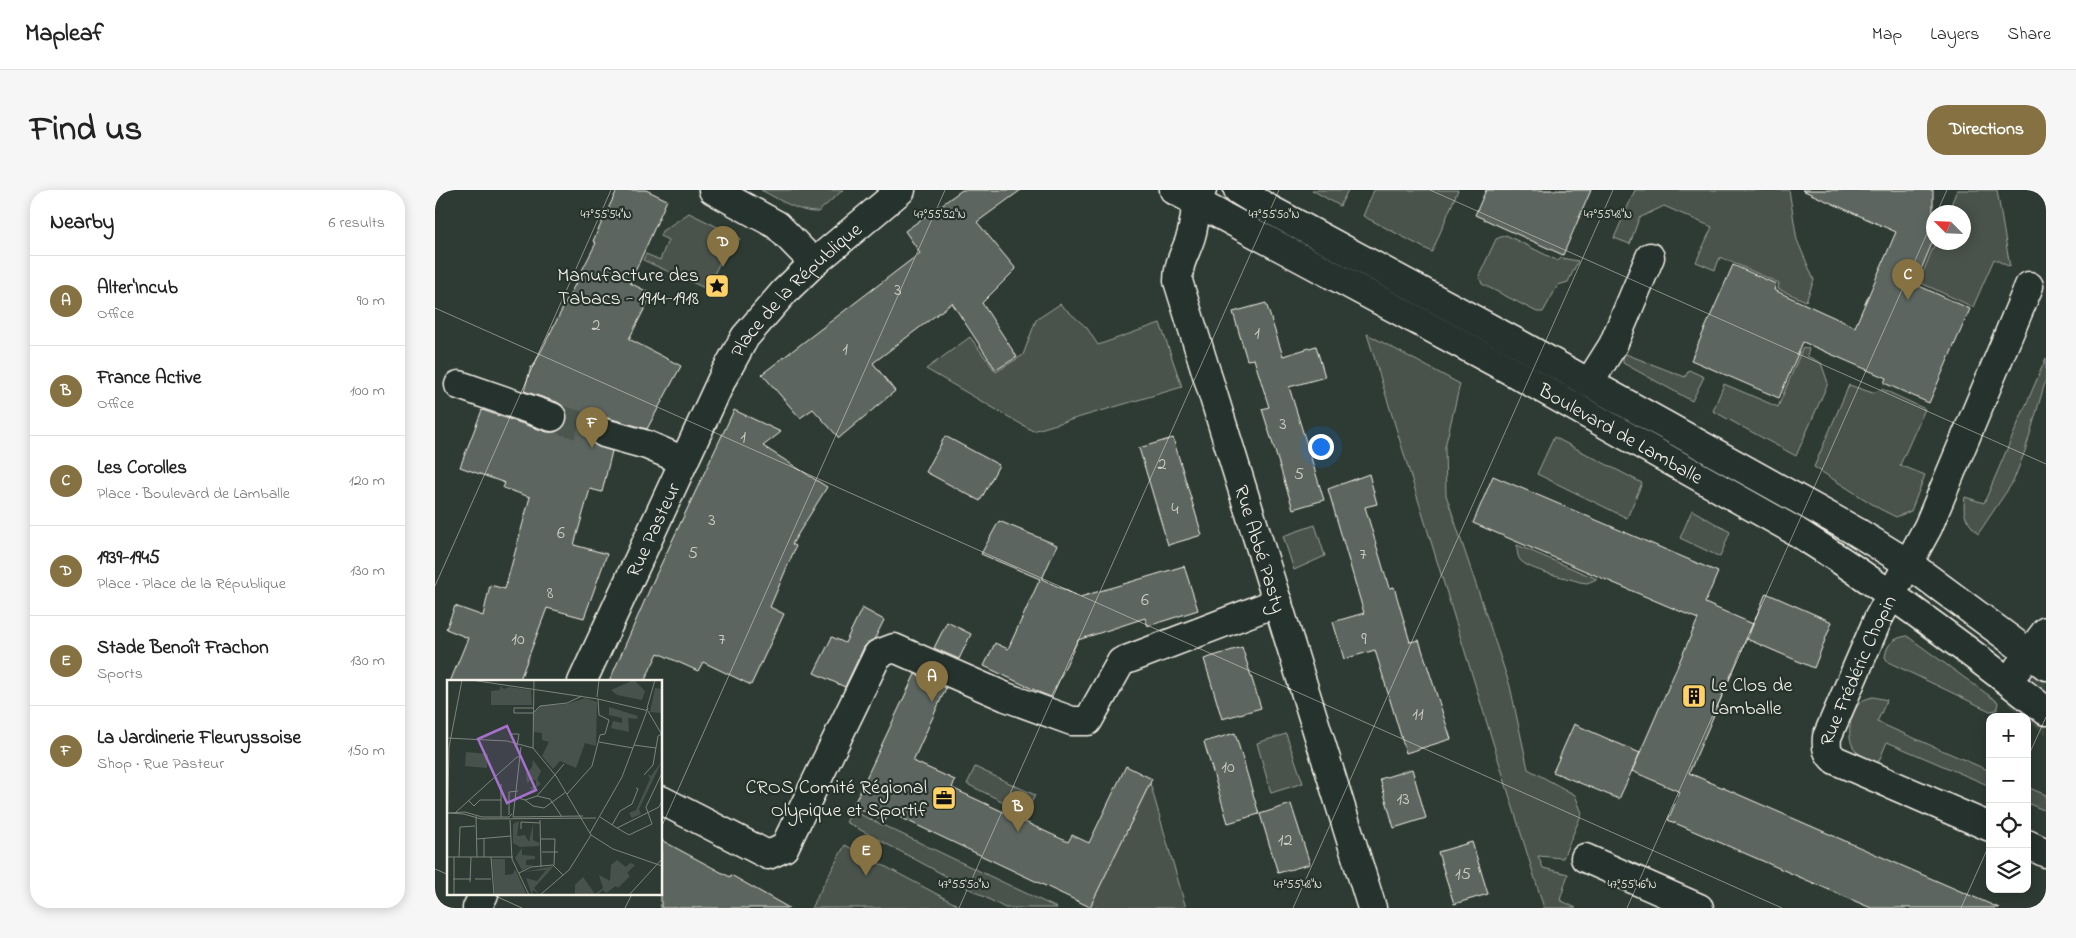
<!DOCTYPE html>
<html lang="en">
<head>
<meta charset="utf-8">
<style>
	:root { --surface:#fff; --page:#f6f6f6; --text:#222; --muted:#767676; --line:#e0e0e0; --accent:#857141 }
	body { margin:0; font-family:"Indie Flower",sans-serif; background:var(--page); color:var(--text) }
	.controls { position:absolute; right:15px; bottom:15px; display:grid; overflow:hidden; border-radius:10px; box-shadow:0 2px 12px #0003 }
	.controls button { width:45px; height:45px; display:grid; place-items:center; padding:0; border:0; border-bottom:1px solid var(--line); background:var(--surface); color:var(--text); font:25px sans-serif }
	.compass { position:absolute; left:1491px; top:15px; width:45px; height:45px; border-radius:50%; background:var(--surface); box-shadow:0 2px 12px #0003; rotate:294deg }
	.you { position:absolute; left:885px; top:256px; width:18px; height:18px; margin:-12px; border:4px solid #fff; border-radius:50%; background:#1a73e8; box-shadow:0 0 0 8px #1a73e833 }
	.badge { display:grid; place-items:center; width:32px; height:32px; border-radius:50%; background:var(--accent); color:#fff; font-size:16px; font-weight:700 }
	.pin { position:absolute; translate:-50% -41px; filter:drop-shadow(0 1px 2px #0008) }
	.pin::after { content:''; position:absolute; top:26px; width:18px; height:15px; background:inherit; clip-path:polygon(0 0,100% 0,50% 100%) }
	.list { margin:0; padding:0; list-style:none }
	h2 { display:flex; justify-content:space-between; align-items:center; height:65px; margin:0; padding:0 20px; font-size:21px }
	h2 small { font-size:16px; font-weight:400; color:var(--muted) }
	.list li { display:grid; grid-template-columns:32px 1fr auto; gap:15px; align-items:center; box-sizing:border-box; height:90px; padding:0 20px; border-top:1px solid var(--line) }
	.list b { display:block; font-size:19px; white-space:nowrap }
	.list p { margin:0; font-size:16px; white-space:nowrap; color:var(--muted) }
	.list em { font-size:16px; font-style:normal; color:var(--muted) }
	.icon { flex:none; width:28px; height:28px; fill:none; stroke:currentColor; stroke-width:2; stroke-linecap:round; stroke-linejoin:round }
	.map { position:relative; flex:none; width:1611px; height:718px; overflow:hidden; border-radius:20px }
	header { display:flex; align-items:center; gap:30px; box-sizing:border-box; height:70px; padding:0 25px; background:var(--surface); border-bottom:1px solid var(--line) }
	header strong { font-size:24px }
	nav { display:flex; gap:28px; margin-inline-start:auto; font-size:18px }
	.intro { display:flex; align-items:center; justify-content:space-between; box-sizing:border-box; height:120px; padding:0 30px }
	h1 { margin:0; font-size:35px }
	.button { padding:12px 22px; border-radius:20px; background:var(--accent); color:#fff; font-size:18px; font-weight:700 }
	main { display:flex; gap:30px; padding:0 30px }
	aside { flex:1; background:var(--surface); border-radius:20px; box-shadow:0 2px 12px #0003 }
	.map>svg:first-child { display:block }
	.built { fill:#3c4841 }
	.green { fill:#48524c; stroke:#9ea29a }
	.building { fill:#5c655e; stroke:#f4f1e8 }
	.lines { fill:none; stroke-linecap:round; stroke-linejoin:round }
	.minor-tunnel { stroke:#4c564f; stroke-width:28; stroke-dasharray:28 14; stroke-linecap:butt }
	.minor-casing { stroke:#f4f1e8; stroke-width:31 }
	.minor { stroke:#26332d; stroke-width:28 }
	.ticks { fill:none; stroke:#f4f1e8; stroke-width:1; stroke-opacity:0.45 }
	.labels { text-anchor:middle; stroke-width:4.5; stroke-linejoin:round; paint-order:stroke }
	.number-label { font-size:18px; fill:#cecec6 }
	.poi-label { font-size:20px; fill:#f4f1e8; stroke:#26332d; text-anchor:end }
	.street-label { font-size:20px; fill:#f4f1e8; stroke:#26332d }
	.inset-road { fill:none; stroke:#7d847c; stroke-width:1 }
	.view { fill:#a571cd; fill-opacity:0.15; stroke:#a571cd; stroke-width:2.5 }
	.inset-edge { fill:none; stroke:#f4f1e8; stroke-width:2.5 }
	.ticks-label { font-size:12px; text-anchor:middle; fill:#f4f1e8; stroke:#26332d; stroke-width:4.5; stroke-linejoin:round; paint-order:stroke }
</style>
</head>
<body>
<header>
<strong>Mapleaf</strong>
<nav><a>Map</a><a>Layers</a><a>Share</a></nav>
</header>
<div class="intro"><h1>Find us</h1><a class="button">Directions</a></div>
<main>
<aside>
<h2>Nearby<small>6 results</small></h2>
<ul class="list">
<li><span class="badge">A</span><div><b>Alter'Incub</b><p>Office</p></div><em>90 m</em></li>
<li><span class="badge">B</span><div><b>France Active</b><p>Office</p></div><em>100 m</em></li>
<li><span class="badge">C</span><div><b>Les Corolles</b><p>Place · Boulevard de Lamballe</p></div><em>120 m</em></li>
<li><span class="badge">D</span><div><b>1939-1945</b><p>Place · Place de la République</p></div><em>130 m</em></li>
<li><span class="badge">E</span><div><b>Stade Benoît Frachon</b><p>Sports</p></div><em>130 m</em></li>
<li><span class="badge">F</span><div><b>La Jardinerie Fleuryssoise</b><p>Shop · Rue Pasteur</p></div><em>150 m</em></li>
</ul>
</aside>
<div class="map">
<svg width="1611" height="718" viewBox="0 0 1611 718">
	<rect width="100%" height="100%" fill="#2e3b34"/>
	<filter id="ink" filterUnits="userSpaceOnUse"><feTurbulence type="fractalNoise" baseFrequency=".02" numOctaves="2"/><feDisplacementMap in="SourceGraphic" scale="10" xChannelSelector="R" yChannelSelector="G"/><feConvolveMatrix kernelMatrix="1 2 1 2 8 2 1 2 1" color-interpolation-filters="sRGB"/></filter>
	<g filter="url(#ink)">
		<!-- built -->
		<path class="built" d="M1611 466V545L1592 530V527H1588L1574 515Z"/>
		<!-- green -->
		<path class="green" d="M326 0H408L383 22C364 23 342 8 326 0Z
			M877 0H913L905 16Z
			M939 0H1023L997 62 928 26Z
			M1200 0H1354L1362 50 1379 90 1371 111 1343 99 1344 93 1285 67 1280 80 1261 72 1277 37 1229 16 1204 28 1195 54 1179 48Z
			M1522 0H1562L1575 77 1559 69 1538 117 1484 92 1500 53 1528 52V22H1513Z
			M254 23 305 48 300 58H292L276 90 274 100 208 70 211 64 225 70 233 50 225 46 227 41Z
			M1071 45 1123 71 1126 68 1143 71 1133 92 1123 95 1108 122H1102L1047 94 1044 86 1061 49Z
			M625 114 652 138 663 155 725 133 747 197 598 241 491 179 535 147 561 182 588 165 601 130Z
			M932 144 1025 194 1010 257 1011 305 1075 496 1093 579 1140 605 1147 623 1128 668 1103 666 1108 678 1133 684 1125 710 1141 718H1109Z
			M1368 157 1374 159 1372 166 1386 173 1393 193 1361 266 1278 221 1289 194 1343 217Z
			M1188 163 1250 187 1254 180 1269 187 1257 211 1188 173Z
			M1611 168V189L1590 261 1578 292 1543 344C1531 330 1527 326 1530 307L1549 313Z
			M1414 195 1438 203 1447 199 1490 219 1465 275 1490 285 1476 321 1461 327 1445 319 1379 277Z
			M1119 247 1207 293 1192 328 1102 284Z
			M1257 320 1295 342 1285 367 1245 348Z
			M880 335 890 366 859 380 848 346Z
			M1082 355 1162 389 1152 393 1145 392C1130 387 1095 381 1085 370 1082 365 1082 360 1082 355Z
			M1472 446 1563 512 1562 520 1555 521 1453 472 1450 467C1452 453 1459 448 1472 446Z
			M1438 507 1452 510 1442 532 1555 581V596L1452 552 1443 573C1437 570 1428 567 1422 562 1409 550 1415 521 1427 511 1430 509 1434 508 1438 507Z
			M851 544 868 593 836 603 822 553Z
			M540 577 600 605 591 623 532 594Z
			M715 593 751 718H654Z
			M1592 597 1611 605V621L1592 613Z
			M418 621 622 718H570L411 632Z
			M410 655 528 718H376Z"/>
		<!-- building -->
		<path class="building" d="M182 0H211L232 10 195 93 217 104 194 149 246 176 212 239 173 228H166L158 232 154 238V247L158 254 177 261 167 302 155 299 139 355 172 364 149 428 112 418 84 492H15L33 448 11 439 20 416 48 426 55 395 70 399 95 307 68 298 70 293 25 277 47 220 112 242H120L127 239 132 233V224L128 216 122 212 89 201 96 177H98L161 53 158 51Z
			M527 0H586L542 32 581 79 547 113 582 167 561 180 517 113 438 173 460 201 404 248 378 219 365 228 327 184 485 63 470 41Z
			M1051 0H1156L1128 65 1040 25Z
			M1367 0H1498V51L1480 94 1535 119 1494 213 1449 193 1451 188 1368 152 1344 208 1256 170 1298 75 1341 94 1339 100 1420 137 1461 42Z
			M831 113 848 166 881 156 890 187 854 197 889 310 858 319 827 219 834 217 819 169 812 170 798 122Z
			M299 220 346 242 328 256 392 297 357 354 361 356 335 417 349 424 316 495 268 472 263 481 223 463 209 492H174L220 387Z
			M510 246 564 275 545 311 491 282Z
			M738 248 767 345 733 355 704 258Z
			M934 284 942 314 930 317 954 398 959 397 975 452 984 450 1016 549 971 563 940 460 909 469 898 432 929 423 893 299Z
			M1058 286 1283 382 1270 413 1318 434 1254 583 1564 718H1436L1233 630 1245 602 1197 581 1263 429 1038 333Z
			M564 331 622 355 607 389 645 407 749 376 763 420 713 436 710 428 643 450 616 507 606 503 549 476 560 453 573 459 605 389 546 364Z
			M1331 403 1397 432 1379 478 1312 449Z
			M427 418 449 430 440 448 429 457 410 497 379 483 397 447 410 453Z
			M512 432 536 444 524 469 499 458Z
			M807 457 826 518 787 529 769 469Z
			M480 484 511 498 478 571 520 590 517 598 633 652 637 645 654 653 691 576 717 589 655 717 454 622 450 631 418 616Z
			M1139 534 1205 563 1184 609 1118 582Z
			M800 543 824 624 793 633 769 552Z
			M977 579 991 628 959 638 945 589Z
			M856 614 875 674 843 683 825 624Z
			M226 650 295 687 296 685 354 718H226Z
			M1037 652 1053 704 1019 714 1003 662Z"/>
		<g class="lines">
			<!-- minor-tunnel -->
			<path class="minor-tunnel" d="M117 227 169 243"/>
			<defs>
				<g id="minor">
					<path d="M278 0 342 35 379 73"/>
					<path id="s1" d="M739 0 1069 177 1362 342C1448 396 1531 458 1611 521"/>
					<path id="s2" d="M767 0C759 16 761 29 756 46 751 63 743 72 743 91L937 718"/>
					<path d="M803 0 834 19 1086 155 1422 342 1474 374 1611 476"/>
					<path d="M1154 193 1178 155 1215 67"/>
					<path d="M24 195 117 227"/>
					<path d="M169 243 212 255 249 271"/>
					<path d="M1583 478 1611 441"/>
					<path id="s3" d="M147 492 288 187 310 147 349 102 379 73 466 0"/>
					<path d="M226 610 333 665 349 658 443 464 459 458 571 507 637 531H653L686 472 843 412"/>
					<path id="s4" d="M1555 637 1400 570C1392 563 1391 558 1392 547L1443 429 1493 337 1594 96"/>
					<path d="M1592 654 1611 663"/>
					<path d="M1150 668 1264 718"/>
					<path d="M42 718 49 704"/>
				</g>
			</defs>
			<!-- minor casing -->
			<use href="#minor" class="minor-casing"/>
			<!-- minor -->
			<use href="#minor" class="minor"/>
		</g>
	</g>
	<!-- ticks -->
	<path class="ticks" d="M995 0 1611 274M1502 22 1512 0M0 118 1347 718M0 396 176 0M1592 569 1611 527M226 638 510 0M0 679 14 685M56 704 87 718M190 718 197 704M524 718 844 0M858 718 1178 0M1192 718 1498 30M1526 718 1555 653"/>
	<!-- icons -->
	<defs>
		<symbol id="sight-square" viewBox="-11 -11 22 22"><rect x="-9" y="-9" width="18" height="18" rx="4" fill="#ffd166" stroke="#26332d"/><path d="M0-6L1.8-2.2L6-1.7L2.9 1.2L3.7 5.4L0 3.3L-3.7 5.4L-2.9 1.2L-6-1.7L-1.8-2.2Z" fill="#111"/></symbol>
		<symbol id="building-square" viewBox="-11 -11 22 22"><rect x="-9" y="-9" width="18" height="18" rx="4" fill="#ffd166" stroke="#26332d"/><path d="M-4-6H4V6H1V3H-1V6H-4ZM-2.5-4.3h1.7v1.8h-1.7ZM.8-4.3h1.7v1.8H.8ZM-2.5-1h1.7V.8h-1.7ZM.8-1h1.7V.8H.8Z" fill="#111"/></symbol>
		<symbol id="office-square" viewBox="-11 -11 22 22"><rect x="-9" y="-9" width="18" height="18" rx="4" fill="#ffd166" stroke="#26332d"/><path d="M-6-3h4V-5.5h4V-3h4V5H-6ZM-1-4.5V-3h2v-1.5ZM-6 0V1H6V0Z" fill="#111"/></symbol>
	</defs>
	<g fill-rule="evenodd">
		<use href="#sight-square" x="268" y="82" width="28" height="28"/>
		<use href="#building-square" x="1245" y="492" width="28" height="28"/>
		<use href="#office-square" x="495" y="594" width="28" height="28"/>
	</g>
	<g class="labels">
		<!-- number labels -->
		<g class="number-label">
			<text x="463" y="105">3</text>
			<text x="161" y="140">2</text>
			<text x="822" y="148">1</text>
			<text x="410" y="164">1</text>
			<text x="848" y="239">3</text>
			<text x="308" y="252">1</text>
			<text x="727" y="279">2</text>
			<text x="864" y="289">5</text>
			<text x="740" y="324">4</text>
			<text x="277" y="335">3</text>
			<text x="126" y="348">6</text>
			<text x="258" y="368">5</text>
			<text x="928" y="369">7</text>
			<text x="115" y="408">8</text>
			<text x="710" y="415">6</text>
			<text x="83" y="454">10</text>
			<text x="287" y="454">7</text>
			<text x="929" y="454">9</text>
			<text x="983" y="529">11</text>
			<text x="793" y="582">10</text>
			<text x="968" y="614">13</text>
			<text x="850" y="655">12</text>
			<text x="1028" y="689">15</text>
		</g>
		<!-- poi labels -->
		<g class="poi-label">
			<text x="264" y="91">Manufacture des<tspan x="264" dy="23">Tabacs - 1914-1918</tspan></text>
			<text x="1276" y="501" text-anchor="start">Le Clos de<tspan x="1276" dy="23">Lamballe</tspan></text>
			<text x="492" y="603">CROS Comité Régional<tspan x="492" dy="23">Olypique et Sportif</tspan></text>
		</g>
		<!-- street labels -->
		<g class="street-label">
			<text dy="7" stroke="none"><textPath href="#s3" startOffset="451">Place de la République</textPath></text>
			<text dy="7" stroke="none"><textPath href="#s1" startOffset="509">Boulevard de Lamballe</textPath></text>
			<text dy="7" stroke="none"><textPath href="#s3" startOffset="168">Rue Pasteur</textPath></text>
			<text dy="7" stroke="none"><textPath href="#s2" startOffset="375">Rue Abbé Pasty</textPath></text>
			<text dy="7" stroke="none"><textPath href="#s4" startOffset="268">Rue Frédéric Chopin</textPath></text>
		</g>
	</g>
	<!-- overview -->
	<g transform="translate(12 490)">
		<rect width="215" height="215" fill="#2e3b34"/>
		<path d="M187 0 198 11 195 20 170 15 164 10ZM53 6 57 9 62 7 84 10 85 25H44V11L53 10ZM208 8 215 9V33L203 32ZM139 18 150 22 149 66 138 63 129 88 113 81 106 89 95 76 102 62 95 60V53L87 52V32L93 26 119 24ZM162 27 191 36 190 39 181 38 182 52 164 48 166 41 175 43V38L162 35ZM19 72 41 74 40 88 18 86ZM86 80 94 91 90 100 94 104 85 110 83 107H89V101L85 99 80 103 79 94 85 87ZM215 81 192 129 194 134 185 138 182 133 189 130 203 99 201 94 204 96ZM72 141 70 156 78 155 82 162 86 144V160L93 163 92 166 73 167 66 163V144ZM75 168V175L88 176V179L79 180V185H86L75 190 68 178ZM45 179H58V195L66 194 68 189 80 215H48ZM170 180 179 187 183 183 188 185 180 193 183 196 171 208 169 206 159 213 156 210 150 215H128V205L136 197 148 214 156 208 152 195 163 201 164 185ZM107 186 87 208 92 214 86 210 85 215 79 198 90 201 99 190 76 192Z" fill="#48524c"/>
		<path class="inset-road" d="M24 0 151 19 198 30M150 17 152 0M86 28H67V33H86L93 26 120 23 135 16M200 28 208 0M201 31 215 55M65 54H72L70 66M0 58 60 61 86 68M152 62 186 68M187 65 209 68M74 67 66 137 136 136M86 68 109 96 144 155 166 169 215 186M86 68 87 0M197 95 206 85 211 56 215 54M120 114 145 86 153 55 158 54 162 40 152 35 151 19M90 116 103 119 115 137M68 117 78 120 90 116 117 84M21 120 27 126 33 120H54M78 120 86 126 97 128 119 112M9 132 70 77H74M0 133 18 132 35 137H62L65 134M0 133 17 134 34 139 149 138M62 135V112L71 111M29 136 30 177M54 137V104M153 137 170 148 212 127 215 121M63 140 65 179 82 215M93 140 94 187M165 145 173 131 185 124 191 109 189 108M170 148 182 155 205 144 199 127 215 93M74 149V142L93 143M143 153 175 97 201 28 198 31M30 159 64 156M37 159V177M94 159H108L107 185M0 162 2 67 15 0M95 172H111M0 177H66M12 177 13 147 28 146M44 177 47 215M72 193 84 187 106 185 116 195M6 199H24M28 199H44M23 202 24 177M7 215V177M93 215 122 190 144 155M182 215 215 179"/>
		<path class="view" d="M60 46 89 110 60 123 31 59Z"/>
		<rect width="215" height="215" class="inset-edge"/>
	</g>
	<g class="ticks-label">
		<text x="505" y="28">47°55'52"N</text>
		<text x="839" y="28">47°55'50"N</text>
		<text x="1173" y="28">47°55'48"N</text>
		<text x="171" y="28">47°55'54"N</text>
		<text x="529" y="698">47°55'50"N</text>
		<text x="863" y="698">47°55'48"N</text>
		<text x="1197" y="698">47°55'46"N</text>
	</g>
</svg>
<div class="controls">
<button>+</button>
<button>−</button>
<button><svg class="icon" aria-label="locate" viewBox="0 0 24 24"><circle cx="12" cy="12" r="6"/><path d="M12 2v4M12 18v4M2 12h4M18 12h4"/></svg></button>
<button><svg class="icon" aria-label="layers" viewBox="0 0 24 24"><path d="M12 4l9 5-9 5-9-5zM3 14l9 5 9-5"/></svg></button>
</div>
<svg class="compass" viewBox="-18 -18 36 36"><path d="M0-13l5 13h-10z" fill="#e53935"/><path d="M0 13l5-13h-10z" fill="#767676"/></svg>
<div class="you"></div>
<div class="pin badge" style="left:497px;top:512px">A</div>
<div class="pin badge" style="left:583px;top:642px">B</div>
<div class="pin badge" style="left:1473px;top:110px">C</div>
<div class="pin badge" style="left:288px;top:77px">D</div>
<div class="pin badge" style="left:431px;top:686px">E</div>
<div class="pin badge" style="left:157px;top:258px">F</div>
</div>
</main>
</body>
</html>
